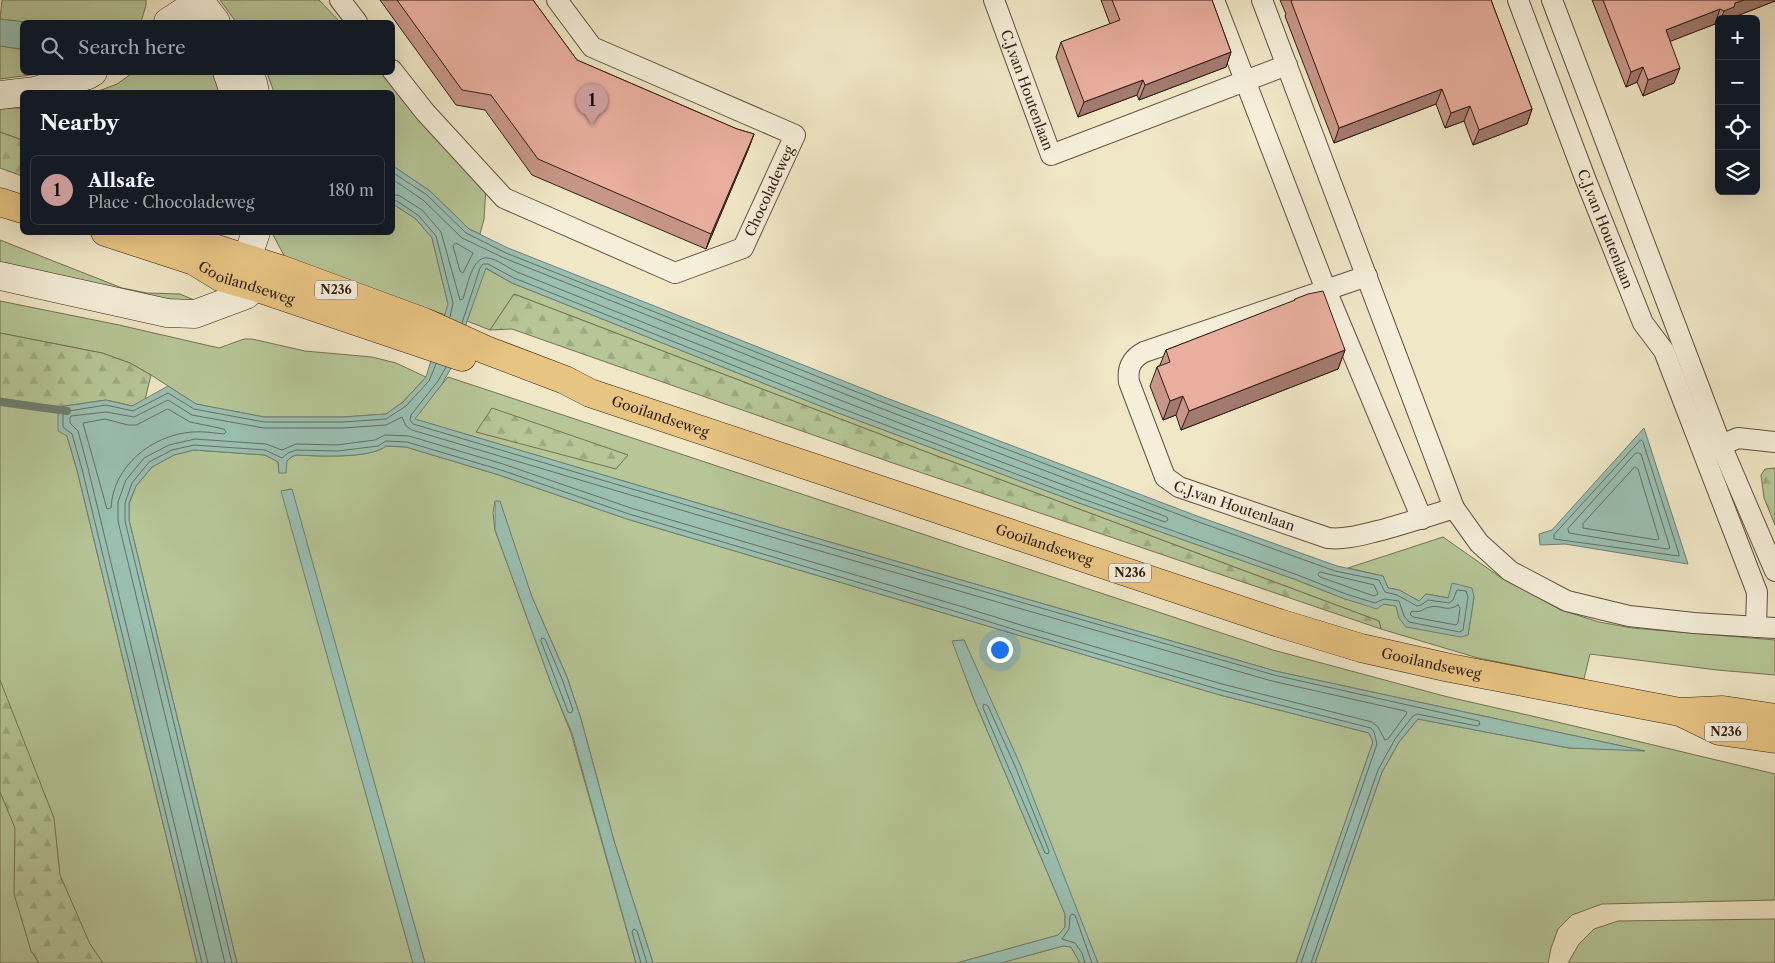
<!DOCTYPE html>
<html lang="en">
<head>
<meta charset="utf-8">
<style>
	:root { --surface:#171b24; --page:#20242c; --text:#f1f3f6; --muted:#9ea1a6; --line:#363941; --accent:#c59692 }
	body { margin:0; font-family:"Libre Caslon Text",serif; background:var(--page); color:var(--text) }
	.controls { position:absolute; right:15px; top:15px; display:grid; overflow:hidden; border-radius:8px; box-shadow:0 5px 20px #0002 }
	.controls button { width:45px; height:45px; display:grid; place-items:center; padding:0; border:0; border-bottom:1px solid var(--line); background:var(--surface); color:var(--text); font:25px sans-serif }
	.you { position:absolute; left:999px; top:649px; width:18px; height:18px; margin:-12px; border:4px solid #fff; border-radius:50%; background:#1a73e8; box-shadow:0 0 0 8px #1a73e833 }
	.badge { display:grid; place-items:center; width:32px; height:32px; border-radius:50%; background:var(--accent); color:#111; font-size:16px; font-weight:700 }
	.pin { position:absolute; translate:-50% -41px; filter:drop-shadow(0 1px 2px #0008) }
	.pin::after { content:''; position:absolute; top:26px; width:18px; height:15px; background:inherit; clip-path:polygon(0 0,100% 0,50% 100%) }
	.list { margin:0; padding:0; list-style:none }
	h2 { display:flex; justify-content:space-between; align-items:center; height:65px; margin:0; padding:0 20px; font-size:21px }
	h2 small { font-size:16px; font-weight:400; color:var(--muted) }
	.list li { display:grid; grid-template-columns:32px 1fr auto; gap:15px; align-items:center; box-sizing:border-box; height:70px; margin:0 10px 10px; padding:0 10px; border:1px solid var(--line); border-radius:8px }
	.list b { display:block; font-size:19px; white-space:nowrap }
	.list p { margin:0; font-size:16px; white-space:nowrap; color:var(--muted) }
	.list em { font-size:16px; font-style:normal; color:var(--muted) }
	.icon { flex:none; width:28px; height:28px; fill:none; stroke:currentColor; stroke-width:2; stroke-linecap:round; stroke-linejoin:round }
	.map { position:relative; flex:none; width:1775px; height:963px; overflow:hidden }
	.search { position:absolute; background:var(--surface); box-shadow:0 5px 20px #0002; left:20px; top:20px; width:375px; height:55px; display:flex; align-items:center; gap:12px; box-sizing:border-box; padding:0 18px; border-radius:8px; color:var(--muted); font-size:19px }
	.panel { position:absolute; background:var(--surface); box-shadow:0 5px 20px #0002; left:20px; top:90px; width:375px; height:145px; border-radius:8px }
	.map>svg:first-child { display:block }
	.green { fill:#b6c697; stroke:#747154 }
	.forest { fill:url(#forest-firs); stroke:#747154 }
	.water { fill:#9ac0b2; stroke:#707e72 }
	.lines { fill:none; stroke-linecap:round; stroke-linejoin:round }
	.shore { stroke:#666e62; stroke-width:1 }
	.stream { stroke:#707e72; stroke-width:8 }
	.street-casing { stroke:#614f3e; stroke-width:22 }
	.secondary-casing { stroke:#311c11; stroke-width:29 }
	.primary-casing { stroke:#311c11; stroke-width:29 }
	.street { stroke:#f5efda; stroke-width:20 }
	.secondary { stroke:#f5efda; stroke-width:28 }
	.primary { stroke:#e8c483; stroke-width:28 }
	.wall { fill:#c89688; stroke:#311c11 }
	.shaded-wall { fill:#a37a6f; stroke:#311c11 }
	.building { fill:#e9ae9e; stroke:#311c11 }
	.labels { text-anchor:middle; stroke-width:4; stroke-linejoin:round; paint-order:stroke }
	.shield { fill:#f5efda; stroke:#6c5b4d; stroke-width:1 }
	.shield-label { font-size:12px; font-weight:bold; fill:#311c11 }
	.street-label { font-size:14px; fill:#311c11; stroke:#f5efda }
</style>
</head>
<body>
<div class="map">
<svg width="1775" height="963" viewBox="0 0 1775 963">
	<defs>
		<pattern id="forest-firs" width="22" height="20" patternUnits="userSpaceOnUse" patternTransform="scale(1.25)"><rect width="22" height="20" fill="#b6c697"/><path d="M5 1l3.5 6h-7zM16 11l3.5 6h-7z" fill="#9daa81"/></pattern>
	</defs>
	<rect width="100%" height="100%" fill="#f0e7c6"/>
	<filter id="stains"><feTurbulence type="fractalNoise" baseFrequency=".004" numOctaves="4"/><feColorMatrix values="0 0 0 0 .2 0 0 0 0 .09 0 0 0 0 .02 0 0 0 .5 -.17"/></filter>
	<radialGradient id="worn" r=".72"><stop offset=".6" stop-color="#630" stop-opacity="0"/><stop offset="1" stop-color="#630" stop-opacity=".3"/></radialGradient>
	<!-- green -->
	<path class="green" d="M2 0H146V5L141 22H25L0 19Z
		M220 0H319L340 22H236Z
		M22 34V72L45 73 0 79V46L20 49Z
		M134 72 217 73 224 92H96L117 84Z
		M267 73H386L486 187 484 219 480 234 469 229 430 191 393 166 392 92H274Z
		M0 108H22V140L0 132Z
		M393 204 416 219 432 238 448 304 446 315 311 273 287 261 272 233 392 232Z
		M0 240 122 288 147 293 180 294 194 300 179 305 0 266Z
		M485 268 512 283 833 411 1079 503 1294 579 1345 599 1396 606 1399 618 1468 635 1474 597 1449 598 1426 594 1419 601 1399 590 1388 588 1383 576 1348 568 1443 537 1500 577 1561 610 1599 622 1632 628 1775 640V675L1717 670 1590 654 1584 679 1478 658 1381 629 1379 621 937 456 514 294 490 330 467 321Z
		M0 301 119 325 219 348 244 339H252L305 351 372 357 396 363 426 377 403 402 386 414 343 417H264L196 404 151 375 130 363 102 353 0 333Z
		M448 377 1273 650 1448 697 1532 716 1775 774V900L1602 904 1572 915 1558 929 1551 948 1548 963H1315L1382 772 1399 742 1418 719 1569 748 1640 750 1275 671 785 529 414 419Z
		M0 388 56 398 65 434 67 436 77 470 197 963H0Z
		M386 446 406 447 499 475 627 519 1220 695 1369 733 1373 742 1296 963H1098L964 640 953 641 973 697 1065 914V927L1059 935 957 963H653L614 841 581 719 567 677 532 597 495 501 493 513 495 530 552 686 571 733 636 963H425L291 489 282 491 413 963H237L129 520V504L136 486 152 467 174 455 194 450 265 455 278 462 279 473C284 465 287 458 296 455 318 456 370 459 386 446Z
		M1775 919V963H1568L1579 944 1594 929 1618 921Z
		M1063 946 1071 947 1080 963H1001Z"/>
	<!-- forest -->
	<path class="forest" d="M0 132 22 140V176L0 168Z
		M514 294 937 456 1379 621 1381 629 890 462 512 329 490 330Z
		M0 333 102 353 130 363 151 375 145 400 132 406 106 400 58 407 0 398Z
		M492 408 628 455 616 469 476 432Z
		M1775 468V525L1764 498 1761 475 1765 469Z
		M0 680 54 818 60 875 90 944 103 963H39L31 951 14 894 15 828 0 792Z"/>
	<!-- water -->
	<path class="water" d="M0 19 25 22H22L20 49 0 46Z
		M393 166 430 191 469 229 508 248 884 397 1197 516 1337 566 1383 576 1388 588 1399 590 1419 601 1426 594 1448 598 1452 583 1472 588 1474 597 1468 635 1461 637 1406 627 1399 618 1396 606 1384 604 1377 609 1345 599 1294 579 1079 503 833 411 512 283 486 268 467 321 457 358 442 384 415 419 785 529 1275 671 1645 751 1569 748 1418 719 1399 742 1382 772 1315 963H1296L1373 742 1369 733 1220 695 627 519 499 475 406 447 386 446C370 459 318 456 296 455L291 457 287 461 286 473H279L278 462 265 455 194 450 174 455 152 467 136 486 129 503V520L237 963H197L77 470 67 436 58 431V407L106 400 132 406 168 386 196 404 264 417H343L386 414 403 402 426 377 448 304 432 238 416 219 393 204Z
		M1644 428 1688 564 1565 544 1540 545 1539 534 1552 530Z
		M292 489 425 963H413L281 491Z
		M495 501H500L532 597 567 677 581 719 614 841 653 963H636L572 733 552 686 495 530Z
		M964 640 1020 764 1098 963H1080L1071 947 1063 946 1001 963H957L1058 935 1065 927V914L973 697 952 641Z"/>
	<g class="lines">
		<!-- shore -->
		<path class="shore" d="M392 172 427 195 466 233 506 253 882 402 1196 521 1335 571 1379 580 1385 592 1397 595 1417 606 1421 605 1428 600 1449 603 1453 600 1457 590 1466 591 1468 597 1463 630 1460 632 1409 622 1404 616 1399 601 1384 599 1375 603 1346 594 1295 574 1080 498 835 406 514 278 488 264H483L480 268 462 323
			M392 179 423 200 462 238 504 258 880 408 1167 517 1168 520 1165 522C947 444 732 358 517 272 508 268 497 259 488 258 472 255 467 288 463 299L460 300 441 232 422 210 400 196 392 194
			M392 200 397 201 419 216 436 236 453 303 450 317
			M456 243 473 253 463 273 460 271 453 246Z
			M446 367 438 381 411 415 410 420 413 424 784 534 1274 675 1479 721 1480 724 1477 726 1417 714 1413 716 1395 739 1378 770 1311 963
			M168 409 190 422 224 429 226 432 224 434C214 433 203 431 192 432 152 435 113 466 111 508L107 509 83 423 105 419 128 425H136Z
			M1641 440 1643 442 1679 554V556L1554 539V535Z
			M1636 453H1639L1641 454 1670 548 1667 549 1569 533 1568 529Z
			M1635 467 1638 469 1659 539 1657 540 1583 528V524Z
			M1320 572 1374 585 1378 594 1374 596 1320 577 1318 575Z
			M1458 605 1460 608 1458 623 1456 625 1413 617 1410 614 1412 611C1424 613 1422 608 1430 607 1441 604 1446 613 1458 605Z
			M542 638 545 639 562 679 573 710 571 713 568 712 541 641Z
			M984 704 988 706 1015 766 1049 851 1048 854 1045 853 983 708Z
			M202 963 82 469 72 434 63 427V412L106 405 133 411 168 393 194 409 264 422H343L386 419 406 406 429 381 436 364
			M208 963 88 468 78 431 70 423V418L71 416 106 412 134 417 168 400 192 415 264 428H343L386 425 402 417 406 426 412 430 782 540 1272 681 1405 711 1407 713 1388 739 1385 740 1378 727 1372 722 1222 684 1024 626 963 607 631 508 503 464 409 436 385 435 375 440 337 445 296 444 282 450 266 444 195 439 169 445 144 458 126 480 118 502V521L225 963
			M232 963 125 521V503L132 483 149 462 172 450 194 445 265 450 282 458 288 453 296 450 338 451 378 446 386 441 407 442 501 470 629 514 961 613 1022 632 1221 690 1371 728 1374 732 1377 744 1301 963
			M641 963 632 932 634 929 637 931 647 963
			M1085 963 1082 953 1075 943 1062 939 1069 929 1070 916 1072 914 1075 915 1092 963"/>
		<!-- stream -->
		<path class="stream" d="M0 402 67 411"/>
		<defs>
			<g id="street">
				<path d="M340 0 357 22"/>
				<path id="s1" d="M994 0 1051 155 1287 65"/>
				<path d="M1214 0 1326 290 1422 519"/>
				<path d="M1262 0 1454 508"/>
				<path id="s2" d="M1518 0 1585 178 1643 323 1664 351 1757 592 1756 627"/>
				<path d="M1552 0 1721 445 1775 571"/>
				<path id="s3" d="M392 70 425 112 504 198 675 273 743 248 795 135 592 47 557 0"/>
				<path id="s4" d="M1367 276 1144 352C1131 359 1127 368 1129 382L1165 477 1179 487 1328 538C1347 540 1364 534 1382 530 1406 523 1430 516 1454 508L1479 543 1510 571 1567 601 1629 616 1694 623 1775 628"/>
				<path d="M1709 450 1738 438 1775 442"/>
			</g>
			<path id="secondary" d="M199 0 216 22
				M168 22 200 1
				M227 72 234 92
				M247 72 253 83 255 92
				M0 95 35 91 88 75 93 72
				M225 265 247 259 256 232
				M0 276 167 313 195 314 246 295 255 287"/>
			<g id="primary">
				<path d="M0 202 22 209"/>
				<path id="s5" d="M105 232 194 261 220 277 255 287 462 357"/>
				<path id="s6" d="M164 232 280 269 424 322 486 350 565 380 590 393 1279 623 1361 648 1450 668 1680 712 1723 710 1775 718"/>
				<path d="M1684 714 1719 731 1775 739"/>
			</g>
		</defs>
		<!-- street casing -->
		<use href="#street" class="street-casing"/>
		<!-- secondary casing -->
		<use href="#secondary" class="secondary-casing"/>
		<!-- primary casing -->
		<use href="#primary" class="primary-casing"/>
		<!-- street -->
		<use href="#street" class="street"/>
		<!-- secondary -->
		<use href="#secondary" class="secondary"/>
		<!-- primary -->
		<use href="#primary" class="primary"/>
	</g>
	<!-- wall -->
	<path class="wall" d="M380 0H533L577 60 737 129 754 134 748 150 706 249 532 175 485 110 456 105Z
		M1101 0H1212L1231 52 1226 67 1139 100 1137 95 1078 117 1056 57 1061 42 1110 24Z
		M1280 0H1491L1532 109 1527 124 1473 145 1464 121 1445 128 1436 104 1334 143 1285 16 1286 14Z
		M1592 0H1775V1L1729 19H1719V26L1715 24 1670 41 1674 83 1643 96 1637 82 1626 87Z
		M1295 299 1345 350 1338 369 1181 430 1176 415 1163 420 1150 386 1157 367 1160 365 1166 350 1294 301Z"/>
	<!-- shaded-wall -->
	<path class="shaded-wall" d="M1744 0H1775V1L1729 19H1721L1724 11 1735 3Z
		M1720 9 1715 24 1661 45 1666 30Z
		M1231 52 1226 67 1139 100 1145 85Z
		M1643 67 1637 82 1626 87 1631 72Z
		M1680 68 1674 83 1643 96 1648 80Z
		M1143 80 1137 95 1078 117 1084 102Z
		M1442 89 1436 104 1334 143 1339 128Z
		M1470 106 1464 121 1445 128 1451 113Z
		M1532 109 1527 124 1473 145 1479 130Z
		M754 134 748 150 706 249 711 234Z
		M1345 350 1338 369 1181 430 1189 411Z
		M1183 396 1176 415 1163 420 1170 401Z"/>
	<!-- building -->
	<path class="building" d="M397 0H533L577 60 737 129 754 134 711 234 538 159 491 95 462 90Z
		M1112 0H1212L1231 52 1145 85 1143 80 1084 102 1061 42 1120 20Z
		M1292 0H1491L1532 109 1479 130 1470 106 1451 113 1442 89 1339 128 1291 1H1292Z
		M1603 0H1744L1735 3 1734 7 1724 11 1720 9 1666 30 1680 68 1648 80 1643 67 1631 72Z
		M1323 291 1345 350 1189 411 1183 396 1170 401 1157 367 1170 362 1166 350 1295 300V299L1308 294Z"/>
	<g class="labels">
		<!-- shield labels -->
		<g class="shield">
			<rect x="315" y="280.5" width="42" height="19" rx="4"/>
			<rect x="1109" y="563.5" width="42" height="19" rx="4"/>
			<rect x="1705" y="722.5" width="42" height="19" rx="4"/>
		</g>
		<g class="shield-label">
			<text x="336" y="294">N236</text>
			<text x="1130" y="577">N236</text>
			<text x="1726" y="736">N236</text>
		</g>
		<!-- street labels -->
		<g class="street-label">
			<text dy="5" stroke="none"><textPath href="#s1" startOffset="96">C.J.van Houtenlaan</textPath></text>
			<text dy="5" stroke="none"><textPath href="#s3" startOffset="492">Chocoladeweg</textPath></text>
			<text dy="5" stroke="none"><textPath href="#s2" startOffset="245">C.J.van Houtenlaan</textPath></text>
			<text dy="5" stroke="none"><textPath href="#s5" startOffset="151">Gooilandseweg</textPath></text>
			<text dy="5" stroke="none"><textPath href="#s6" startOffset="530">Gooilandseweg</textPath></text>
			<text dy="5" stroke="none"><textPath href="#s4" startOffset="449">C.J.van Houtenlaan</textPath></text>
			<text dy="5" stroke="none"><textPath href="#s6" startOffset="935">Gooilandseweg</textPath></text>
			<text dy="5" stroke="none"><textPath href="#s6" startOffset="1340">Gooilandseweg</textPath></text>
		</g>
	</g>
	<rect width="100%" height="100%" filter="url(#stains)"/>
	<rect width="100%" height="100%" fill="url(#worn)"/>
</svg>
<div class="controls">
<button>+</button>
<button>−</button>
<button><svg class="icon" aria-label="locate" viewBox="0 0 24 24"><circle cx="12" cy="12" r="6"/><path d="M12 2v4M12 18v4M2 12h4M18 12h4"/></svg></button>
<button><svg class="icon" aria-label="layers" viewBox="0 0 24 24"><path d="M12 4l9 5-9 5-9-5zM3 14l9 5 9-5"/></svg></button>
</div>
<div class="you"></div>
<div class="pin badge" style="left:592px;top:125px">1</div>
<div class="search"><svg class="icon" aria-label="search" viewBox="0 0 24 24"><circle cx="10" cy="10" r="6"/><path d="M15 15l6 6"/></svg>Search here</div>
<section class="panel">
<h2>Nearby<small></small></h2>
<ul class="list">
<li><span class="badge">1</span><div><b>Allsafe</b><p>Place · Chocoladeweg</p></div><em>180 m</em></li>
</ul>
</section>
</div>
</body>
</html>
